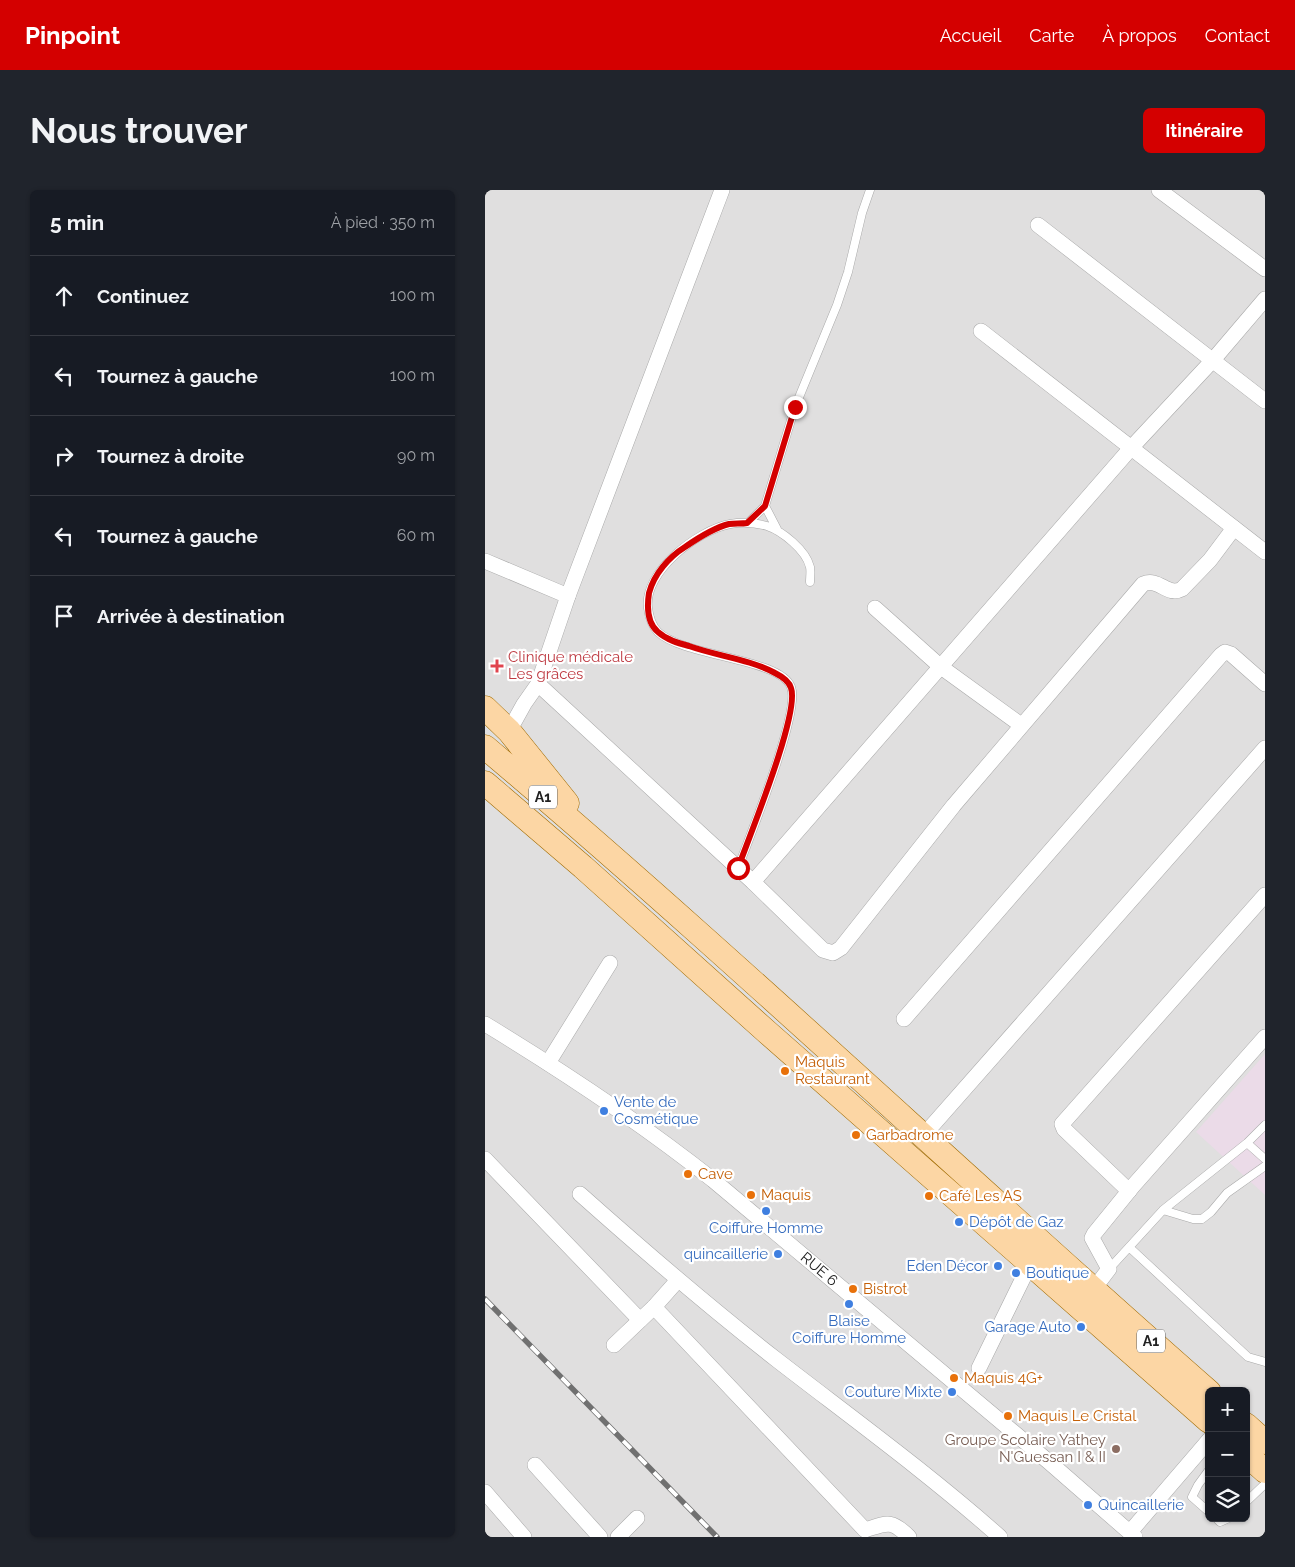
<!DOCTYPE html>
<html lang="fr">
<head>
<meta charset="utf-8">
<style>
	:root { --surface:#171b24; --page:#20242c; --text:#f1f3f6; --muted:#9ea1a6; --line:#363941; --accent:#d40000 }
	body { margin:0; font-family:Raleway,sans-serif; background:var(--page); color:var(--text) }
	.controls { position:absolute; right:15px; bottom:15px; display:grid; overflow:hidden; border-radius:8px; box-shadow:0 1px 4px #0004 }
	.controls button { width:45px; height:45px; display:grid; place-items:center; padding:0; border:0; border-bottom:1px solid var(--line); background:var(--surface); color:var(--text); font:25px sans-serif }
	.stop { position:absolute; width:15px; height:15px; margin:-11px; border:4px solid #d40000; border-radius:50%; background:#fff }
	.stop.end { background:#d40000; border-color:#fff; box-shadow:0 1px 5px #0008 }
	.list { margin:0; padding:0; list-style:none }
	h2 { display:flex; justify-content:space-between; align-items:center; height:65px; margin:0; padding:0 20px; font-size:21px }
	h2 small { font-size:16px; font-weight:400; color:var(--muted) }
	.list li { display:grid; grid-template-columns:32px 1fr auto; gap:15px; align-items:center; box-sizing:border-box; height:80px; padding:0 20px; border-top:1px solid var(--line) }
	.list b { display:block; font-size:19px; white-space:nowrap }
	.list em { font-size:16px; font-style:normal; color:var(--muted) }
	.icon { flex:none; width:28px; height:28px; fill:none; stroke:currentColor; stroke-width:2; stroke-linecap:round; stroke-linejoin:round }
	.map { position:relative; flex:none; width:780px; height:1347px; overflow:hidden; border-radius:8px }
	header { display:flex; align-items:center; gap:30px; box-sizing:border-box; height:70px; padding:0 25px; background:var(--accent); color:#fff }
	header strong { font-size:24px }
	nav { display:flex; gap:28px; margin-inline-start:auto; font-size:18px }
	.intro { display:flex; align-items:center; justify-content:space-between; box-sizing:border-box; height:120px; padding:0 30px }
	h1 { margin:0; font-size:35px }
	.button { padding:12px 22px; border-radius:8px; background:var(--accent); color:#fff; font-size:18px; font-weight:700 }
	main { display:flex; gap:30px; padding:0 30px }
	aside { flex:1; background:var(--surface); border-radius:8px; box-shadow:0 1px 4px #0004 }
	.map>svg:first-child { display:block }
	.residential { fill:#e0dfdf; fill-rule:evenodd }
	.industrial { fill:#ebdbe8 }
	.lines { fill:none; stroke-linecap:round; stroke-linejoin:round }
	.lane-casing { stroke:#a9a9a9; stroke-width:9 }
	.street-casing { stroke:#a9a9a9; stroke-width:16 }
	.primary-casing { stroke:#a06b00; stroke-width:25 }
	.lane { stroke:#fff; stroke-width:8 }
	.street { stroke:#fff; stroke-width:15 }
	.primary { stroke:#fcd6a4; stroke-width:24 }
	.rail-casing { stroke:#707070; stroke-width:5.5 }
	.rail { stroke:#fff; stroke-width:4; stroke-dasharray:11; stroke-linecap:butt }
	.route { stroke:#d40000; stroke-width:6 }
	.health-dot { fill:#e0444e; stroke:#fff; stroke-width:2 }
	.food-dot { fill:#e8710a; stroke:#fff; stroke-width:2 }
	.shop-dot { fill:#3f7fe0; stroke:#fff; stroke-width:2 }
	.education-dot { fill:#8d6e63; stroke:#fff; stroke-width:2 }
	.labels { text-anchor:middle; stroke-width:4.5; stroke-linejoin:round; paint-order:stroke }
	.shield { fill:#fff; stroke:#646464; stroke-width:1 }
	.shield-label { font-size:14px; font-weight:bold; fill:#222 }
	.health-label { font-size:15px; fill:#be3a42; stroke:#fff; text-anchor:start }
	.food-label { font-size:15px; fill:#c56008; stroke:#fff; text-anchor:start }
	.shop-label { font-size:15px; fill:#366cbe; stroke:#fff; text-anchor:start }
	.street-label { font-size:15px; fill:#222; stroke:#fff }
	.education-label { font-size:15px; fill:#785e54; stroke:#fff; text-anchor:end }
</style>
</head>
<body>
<header>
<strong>Pinpoint</strong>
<nav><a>Accueil</a><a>Carte</a><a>À propos</a><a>Contact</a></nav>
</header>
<div class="intro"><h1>Nous trouver</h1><a class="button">Itinéraire</a></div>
<main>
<aside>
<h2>5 min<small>À pied · 350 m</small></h2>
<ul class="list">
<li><svg class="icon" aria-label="ahead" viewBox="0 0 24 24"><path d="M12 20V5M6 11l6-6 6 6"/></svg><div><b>Continuez</b></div><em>100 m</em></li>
<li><svg class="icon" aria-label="left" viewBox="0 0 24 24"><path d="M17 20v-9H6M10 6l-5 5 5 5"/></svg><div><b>Tournez à gauche</b></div><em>100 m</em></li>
<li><svg class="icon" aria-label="right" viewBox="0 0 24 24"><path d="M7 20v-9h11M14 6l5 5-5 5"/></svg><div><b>Tournez à droite</b></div><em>90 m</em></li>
<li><svg class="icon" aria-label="left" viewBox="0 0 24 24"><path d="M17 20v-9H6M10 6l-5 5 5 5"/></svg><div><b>Tournez à gauche</b></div><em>60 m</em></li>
<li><svg class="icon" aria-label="arrive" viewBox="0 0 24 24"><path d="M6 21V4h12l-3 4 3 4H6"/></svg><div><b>Arrivée à destination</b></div></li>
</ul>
</aside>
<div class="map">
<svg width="780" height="1347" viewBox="0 0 780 1347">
	<rect width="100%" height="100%" fill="#f2efe9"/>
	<!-- residential -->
	<path class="residential" d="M0 0H780V1347H0ZM724 1201H761V1328H724Z"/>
	<!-- industrial -->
	<path class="industrial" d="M780 864V1005L711 942Z"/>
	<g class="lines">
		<defs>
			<path id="lane" d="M280 316 292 339
				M263 333 280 316 310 217 352 115 363 82 377 23 385 0
				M253 678C264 648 316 522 306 497 295 468 199 467 173 442 166 435 164 426 163 418 158 382 213 340 245 334 256 332 271 333 282 336 297 341 321 360 325 377 326 381 325 387 325 392
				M762 953 780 969
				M678 1020 708 1029H717L726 1022 742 1003 780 976
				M644 1057 763 1167 780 1172
				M624 1079 678 1020 762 953 780 935
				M724 1280 713 1295 707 1307 724 1322
				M761 1312 780 1294
				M731 1328 735 1332 744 1328"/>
			<g id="street">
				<path d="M674 0 780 79"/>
				<path d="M553 35 780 211"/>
				<path d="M496 141 780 362"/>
				<path d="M0 371 83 406"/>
				<path d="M390 418 456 477 536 535"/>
				<path d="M53 494 268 692 338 760 348 763 356 758 469 615 658 394C674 387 682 407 697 399L725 370 749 338"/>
				<path d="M24 541 39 514 53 494 83 406 237 0"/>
				<path d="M268 692 646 258 728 170 780 109"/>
				<path d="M419 829 736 465 740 462 746 464 780 494"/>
				<path id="s1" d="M0 834C79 882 156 933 228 990L564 1272 650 1347"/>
				<path d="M63 873 125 773"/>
				<path d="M438 946 780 558"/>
				<path d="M0 969 155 1130"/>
				<path d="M644 1001 579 939 577 934 780 705"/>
				<path d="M95 1004C159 1061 224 1117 292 1170 367 1228 444 1284 515 1347"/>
				<path d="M608 1100 624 1079 607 1048 609 1044 648 996 780 847"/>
				<path d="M169 1117 380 1340C402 1333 406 1329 424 1347"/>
				<path d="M129 1155 169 1117 193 1090"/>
				<path d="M494 1178 545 1074"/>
				<path d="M50 1275 115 1347"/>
				<path d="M0 1302 39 1347"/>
				<path d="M645 1342 724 1250"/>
				<path d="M133 1347 152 1328"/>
			</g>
			<path id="primary" d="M0 518 24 541 82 613
				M0 557C247 766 481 989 724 1202
				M0 593 98 677 282 842 724 1231
				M761 1235 780 1252
				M761 1264 780 1281"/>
		</defs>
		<!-- lane casing -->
		<use href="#lane" class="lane-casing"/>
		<!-- street casing -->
		<use href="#street" class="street-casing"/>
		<!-- primary casing -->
		<use href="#primary" class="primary-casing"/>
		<!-- lane -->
		<use href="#lane" class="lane"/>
		<!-- street -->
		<use href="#street" class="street"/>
		<!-- primary -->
		<use href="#primary" class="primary"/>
		<defs>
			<path id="rail" d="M0 1109 232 1347"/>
		</defs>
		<!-- rail casing -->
		<use href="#rail" class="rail-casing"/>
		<!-- rail -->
		<use href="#rail" class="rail"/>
	</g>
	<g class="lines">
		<!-- route -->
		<path class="route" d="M253 678C264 647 315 523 306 498 304 491 296 486 290 483 264 469 232 466 204 456 193 453 182 450 173 442 162 433 162 416 164 403 169 384 184 367 200 357 213 348 228 338 244 334 250 333 256 334 262 333L280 316 310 217"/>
	</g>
	<!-- markers -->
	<path class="health-dot" d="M9.5 468.5h5v5h5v5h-5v5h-5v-5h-5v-5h5z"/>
	<g class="food-dot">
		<circle cx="300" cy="881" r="5"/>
		<circle cx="371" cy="945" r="5"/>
		<circle cx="203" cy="984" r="5"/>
		<circle cx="266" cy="1005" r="5"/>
		<circle cx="444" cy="1006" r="5"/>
		<circle cx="368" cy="1099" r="5"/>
		<circle cx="469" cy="1188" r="5"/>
		<circle cx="523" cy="1226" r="5"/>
	</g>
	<g class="shop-dot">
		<circle cx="119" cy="921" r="5"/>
		<circle cx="281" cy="1021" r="5"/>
		<circle cx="474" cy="1032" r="5"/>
		<circle cx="293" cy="1064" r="5"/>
		<circle cx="513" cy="1076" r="5"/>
		<circle cx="531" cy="1083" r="5"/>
		<circle cx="364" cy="1114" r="5"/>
		<circle cx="596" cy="1137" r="5"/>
		<circle cx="467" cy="1202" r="5"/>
		<circle cx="603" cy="1315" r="5"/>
	</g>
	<circle class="education-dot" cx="631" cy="1259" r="5"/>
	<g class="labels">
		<!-- shield labels -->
		<g class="shield">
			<rect x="44" y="595.5" width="28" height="23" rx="4"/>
			<rect x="652" y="1139.5" width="28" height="23" rx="4"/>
		</g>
		<g class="shield-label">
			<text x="58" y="612">A1</text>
			<text x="666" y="1156">A1</text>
		</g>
		<!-- health labels -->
		<g class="health-label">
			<text x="23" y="472">Clinique médicale<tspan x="23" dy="17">Les grâces</tspan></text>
		</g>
		<!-- food labels -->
		<g class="food-label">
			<text x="310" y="877">Maquis<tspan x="310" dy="17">Restaurant</tspan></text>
			<text x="381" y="950">Garbadrome</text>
			<text x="213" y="989">Cave</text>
			<text x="276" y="1010">Maquis</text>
			<text x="454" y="1011">Café Les AS</text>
			<text x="378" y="1104">Bistrot</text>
			<text x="479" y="1193">Maquis 4G+</text>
			<text x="533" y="1231">Maquis Le Cristal</text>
		</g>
		<!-- shop labels -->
		<g class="shop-label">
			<text x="129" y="917">Vente de<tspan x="129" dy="17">Cosmétique</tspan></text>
			<text x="484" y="1037">Dépôt de Gaz</text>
			<text x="281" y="1043" text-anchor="middle">Coiffure Homme</text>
			<text x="283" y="1069" text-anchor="end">quincaillerie</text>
			<text x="503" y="1081" text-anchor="end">Eden Décor</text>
			<text x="541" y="1088">Boutique</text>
			<text x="364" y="1136" text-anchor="middle">Blaise<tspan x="364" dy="17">Coiffure Homme</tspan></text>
			<text x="586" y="1142" text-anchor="end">Garage Auto</text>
			<text x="457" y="1207" text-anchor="end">Couture Mixte</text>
			<text x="613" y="1320">Quincaillerie</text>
		</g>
		<!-- street labels -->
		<g class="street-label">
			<text dy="5" stroke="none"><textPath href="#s1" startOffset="415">RUE 6</textPath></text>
		</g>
		<!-- education labels -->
		<g class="education-label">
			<text x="621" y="1255">Groupe Scolaire Yathey<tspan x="621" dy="17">N'Guessan I &amp; II</tspan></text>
		</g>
	</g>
</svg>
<div class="controls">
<button>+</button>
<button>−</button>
<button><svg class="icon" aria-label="layers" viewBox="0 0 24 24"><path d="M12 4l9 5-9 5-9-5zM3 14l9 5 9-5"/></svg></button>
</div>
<div class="stop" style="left:253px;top:678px"></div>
<div class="stop end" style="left:310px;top:217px"></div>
</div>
</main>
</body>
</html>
